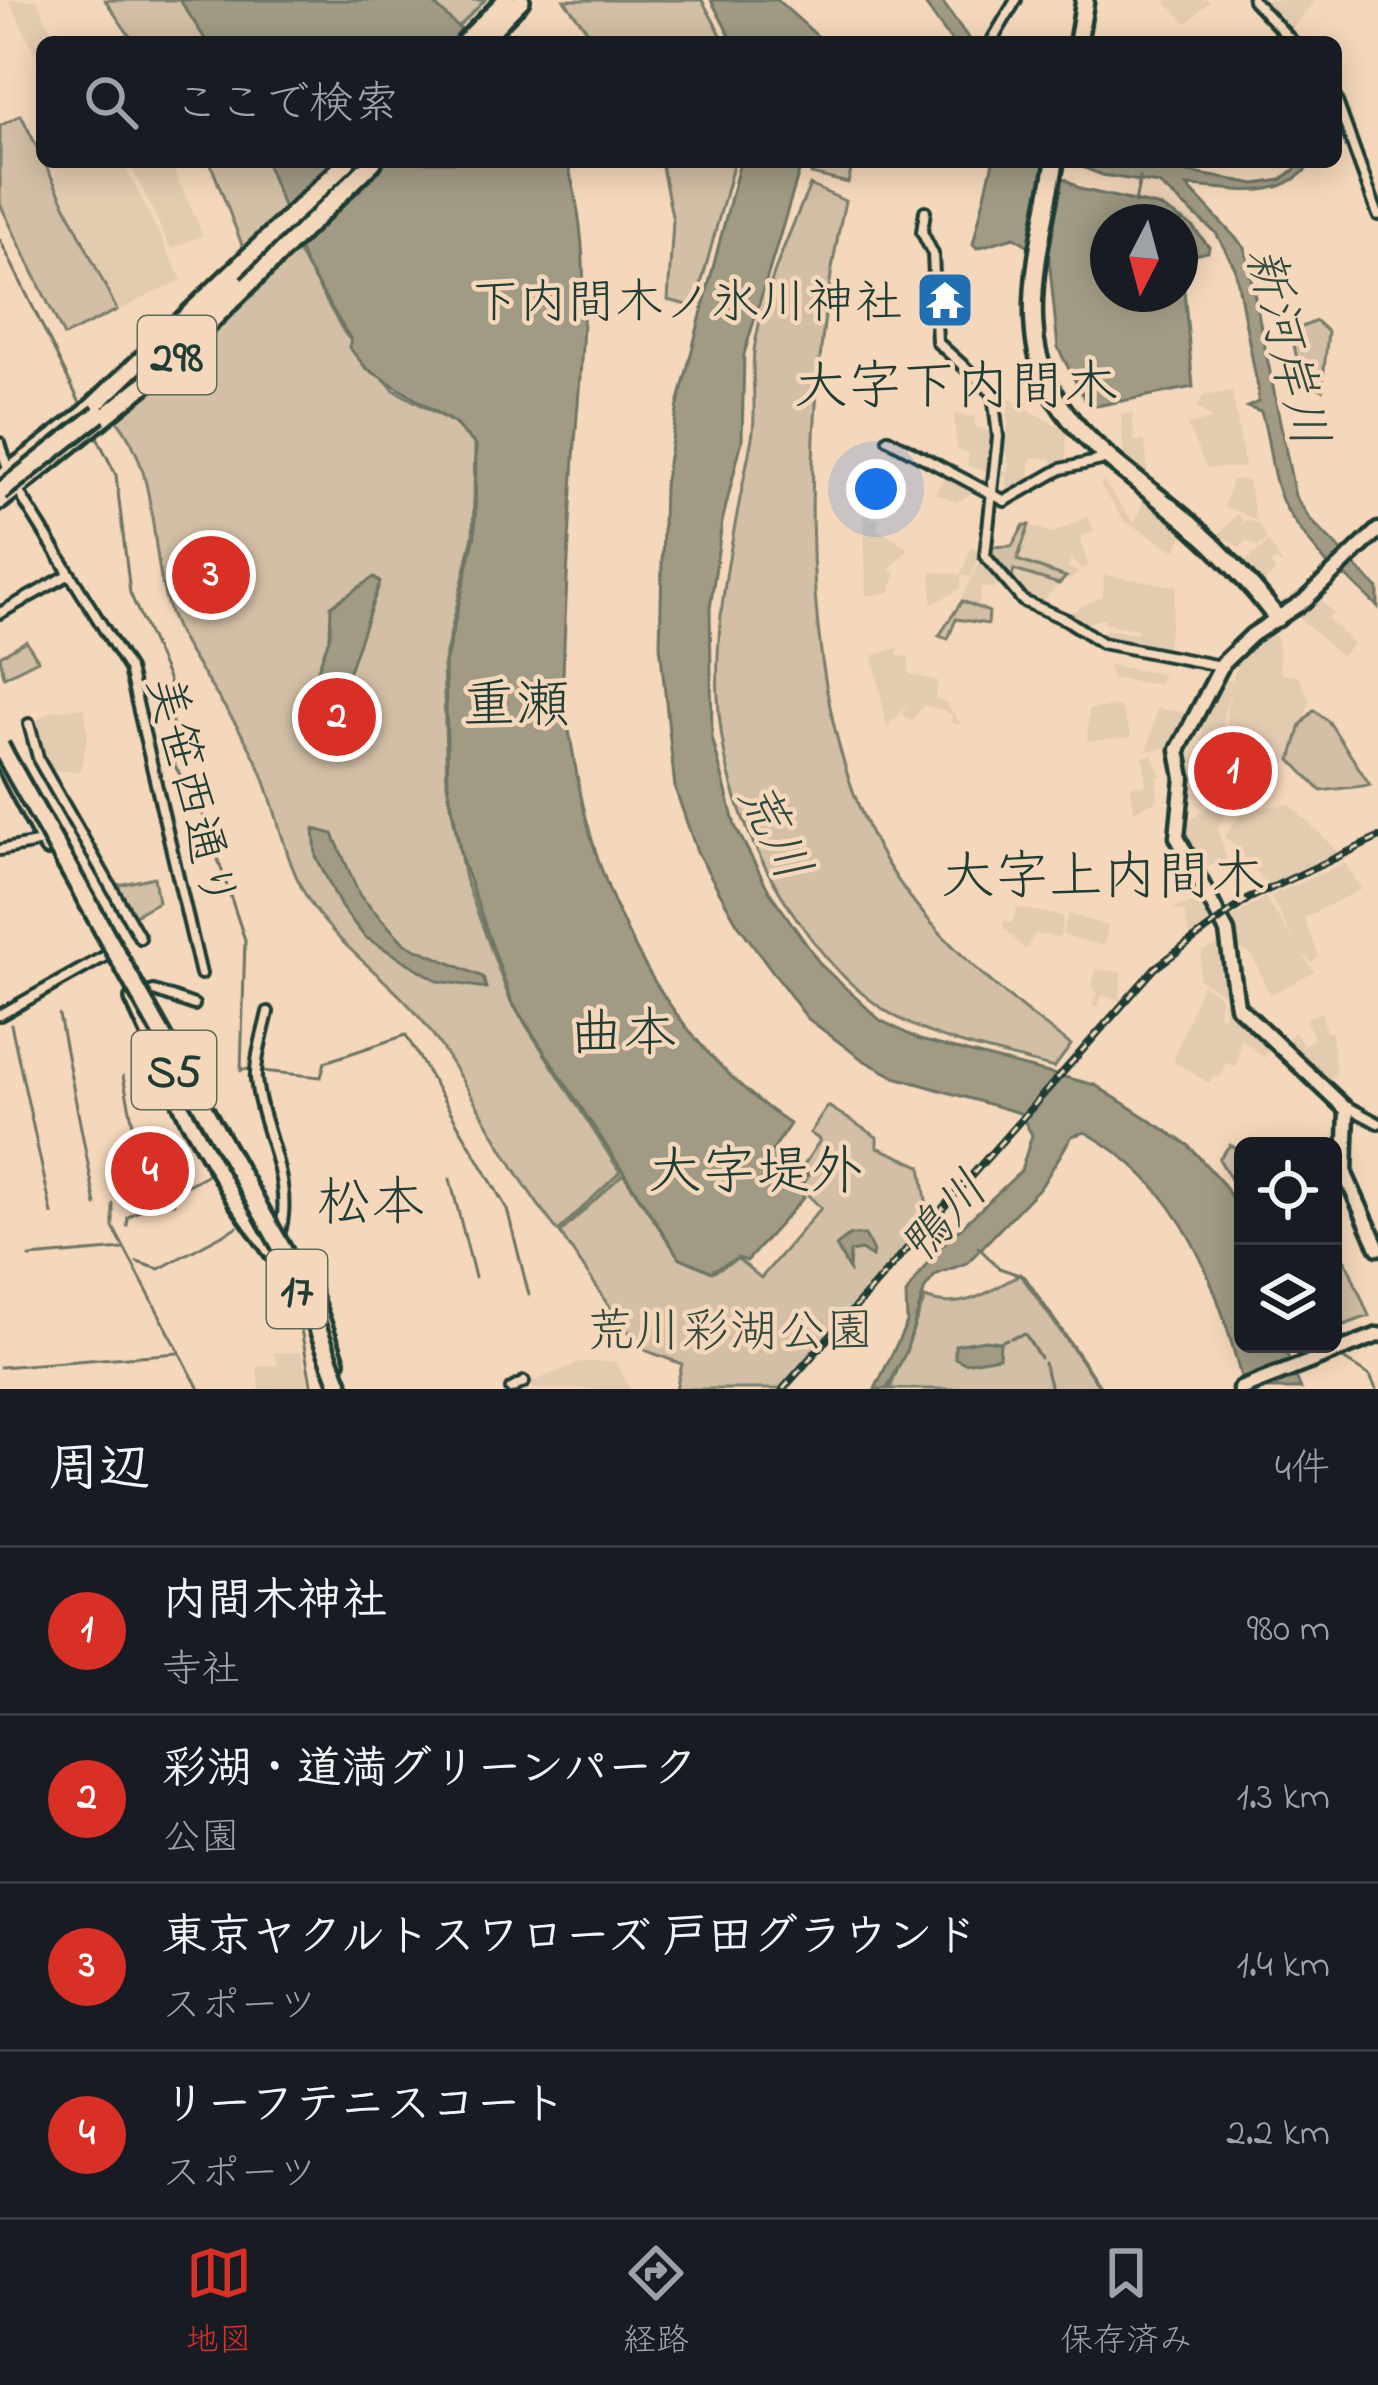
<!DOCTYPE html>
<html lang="ja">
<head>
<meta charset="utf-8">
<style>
	:root { --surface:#171b24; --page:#20242c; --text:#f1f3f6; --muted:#9ea1a6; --line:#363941; --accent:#d93025 }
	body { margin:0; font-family:"Indie Flower","Klee One",sans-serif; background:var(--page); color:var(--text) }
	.controls { position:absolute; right:36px; bottom:36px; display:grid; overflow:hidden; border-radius:18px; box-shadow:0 6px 30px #0003 }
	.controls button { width:108px; height:108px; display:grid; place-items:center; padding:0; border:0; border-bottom:3px solid var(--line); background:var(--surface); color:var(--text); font:60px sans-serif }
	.compass { position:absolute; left:1090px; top:204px; width:108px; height:108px; border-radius:50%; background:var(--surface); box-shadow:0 6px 30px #0003; rotate:186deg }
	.you { position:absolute; left:876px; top:489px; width:42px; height:42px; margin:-30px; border:9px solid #fff; border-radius:50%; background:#1a73e8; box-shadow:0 0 0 18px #1a73e833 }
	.badge { display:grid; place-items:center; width:78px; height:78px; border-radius:50%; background:var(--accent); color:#fff; font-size:39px; font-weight:700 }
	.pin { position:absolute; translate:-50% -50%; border:6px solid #fff; box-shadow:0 3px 12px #0006 }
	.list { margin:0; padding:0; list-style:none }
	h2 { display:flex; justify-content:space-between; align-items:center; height:156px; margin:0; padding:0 48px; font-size:51px }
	h2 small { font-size:39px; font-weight:400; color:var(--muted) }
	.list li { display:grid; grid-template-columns:78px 1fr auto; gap:36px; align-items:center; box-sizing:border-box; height:168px; padding:0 48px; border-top:3px solid var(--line) }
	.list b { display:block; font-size:45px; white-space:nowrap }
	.list p { margin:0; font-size:39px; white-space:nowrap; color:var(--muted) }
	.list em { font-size:39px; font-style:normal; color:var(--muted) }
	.icon { flex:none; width:66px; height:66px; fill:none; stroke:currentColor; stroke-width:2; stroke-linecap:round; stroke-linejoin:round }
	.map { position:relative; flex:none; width:1378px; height:1389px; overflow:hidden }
	.search { position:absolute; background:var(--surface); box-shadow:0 6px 30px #0003; left:36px; right:36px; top:36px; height:132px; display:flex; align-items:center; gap:30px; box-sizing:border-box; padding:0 42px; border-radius:18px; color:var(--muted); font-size:45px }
	.sheet { height:828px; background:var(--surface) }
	nav { display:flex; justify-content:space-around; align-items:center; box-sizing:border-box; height:168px; border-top:3px solid var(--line); background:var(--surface); font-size:33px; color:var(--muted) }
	nav a { display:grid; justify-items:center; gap:6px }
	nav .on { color:var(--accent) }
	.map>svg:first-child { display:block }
	.built { fill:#e3cbb0 }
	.green { fill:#d2bfa5; stroke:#787e6c; stroke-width:3 }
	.water { fill:#a19b85; stroke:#6d7565; stroke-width:3; fill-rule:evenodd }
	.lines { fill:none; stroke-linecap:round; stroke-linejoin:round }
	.stream { stroke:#6d7565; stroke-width:3 }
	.minor-casing { stroke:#1f3d34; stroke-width:16 }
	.major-casing { stroke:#1f3d34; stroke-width:21 }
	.highway-casing { stroke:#1f3d34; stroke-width:24 }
	.minor { stroke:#f5d8bb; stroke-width:8 }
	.major { stroke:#f5d8bb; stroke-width:12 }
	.highway { stroke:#f5d8bb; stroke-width:15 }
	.rail-casing { stroke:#1f3d34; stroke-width:8 }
	.rail { stroke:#f5d8bb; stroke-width:3; stroke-dasharray:9; stroke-linecap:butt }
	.highway-bridge-casing { stroke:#1f3d34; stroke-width:24; stroke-linecap:butt }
	.highway-bridge { stroke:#f5d8bb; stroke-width:15 }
	.labels { text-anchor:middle; stroke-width:9; stroke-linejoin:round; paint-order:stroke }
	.shield { fill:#f5d8bb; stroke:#5f6c5c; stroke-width:3 }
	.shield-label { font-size:45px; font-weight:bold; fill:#1f3d34 }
	.poi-label { font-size:48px; fill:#1f3d34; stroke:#f5d8bb; text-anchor:end }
	.street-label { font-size:48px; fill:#1f3d34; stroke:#f5d8bb }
	.park-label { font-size:48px; fill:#314a3f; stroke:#f5d8bb }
	.water-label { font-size:51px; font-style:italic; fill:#324b40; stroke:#f5d8bb }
	.quarter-label { font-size:54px; fill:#1f3d34; stroke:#f5d8bb }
</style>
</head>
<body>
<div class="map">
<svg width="1378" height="1389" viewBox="0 0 1378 1389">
	<rect width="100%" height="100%" fill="#f5d8bb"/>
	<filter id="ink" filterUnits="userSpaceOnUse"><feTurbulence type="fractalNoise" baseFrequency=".00833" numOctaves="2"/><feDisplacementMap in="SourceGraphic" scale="24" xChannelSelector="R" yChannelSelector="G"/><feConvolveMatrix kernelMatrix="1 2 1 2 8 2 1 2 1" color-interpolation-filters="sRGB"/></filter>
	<g filter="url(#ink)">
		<!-- built -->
		<path class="built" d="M9 0H37L57 42H42V67Z
			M1163 0H1211L1187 23Z
			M1257 0H1316L1288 33Z
			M47 162H123L182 280 119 310Z
			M129 162H170L203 235 171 249Z
			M1232 391 1245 468H1206L1187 425 1213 419 1197 407 1203 396Z
			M1008 397 1067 432 1066 465 1052 472V460L1031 457 1028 487 1007 499V477L996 474 1008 471V454L999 451 1000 437H1008Z
			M1133 413 1134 441H1145L1148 474 1126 458 1123 449 1121 414Z
			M954 414 975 417V427L995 432 992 472 967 466 969 453 957 449Z
			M949 471 979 489 957 502 935 493Z
			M1232 479 1248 481 1256 520 1224 506Z
			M1103 481 1134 523 1146 496 1186 530 1176 551 1124 521 1100 485Z
			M864 511 871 512V518L879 519 877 529 909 549 890 569 896 574 890 592 866 596Z
			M1236 515 1243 518 1241 525 1247 519 1260 525 1267 540 1258 547 1246 541 1240 548 1219 534Z
			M1087 517 1094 530 1080 538 1088 566 1083 569 1071 559 1068 567 1078 573 1070 580 1017 560 1029 525 1054 533Z
			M1269 542 1283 565 1275 561 1271 565 1276 571 1264 582 1246 561Z
			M971 547 981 552 971 577 962 575 960 589 932 605 931 571 961 575Z
			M982 557 997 574 994 589 982 587 978 606 960 600Z
			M1013 570 1059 584 1038 607 1010 584Z
			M1104 575 1177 586 1166 653 1105 641V629L1137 634 1138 629 1105 624 1104 618 1080 625 1064 616 1103 596Z
			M1321 600 1333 613 1328 619 1353 644 1341 657 1294 613Z
			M1267 629 1277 637 1281 675H1298L1310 700 1291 760 1250 778 1233 753 1226 714 1239 651Z
			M899 647 898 656 909 657V674L938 681 935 697 946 703 961 724 951 723 952 715 945 711 924 705 911 722 902 714 911 701 887 727 873 656Z
			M1108 665 1162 674 1159 685 1112 678Z
			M1227 679 1233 682 1223 717 1231 758 1201 766 1203 719 1195 715 1210 690 1218 694Z
			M1120 706 1132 737 1087 741 1089 709Z
			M84 707 88 734 80 771H48L31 724 50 712Z
			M1157 708 1190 713 1175 747 1147 751Z
			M1152 754 1161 776 1157 777 1158 800 1134 811 1131 786 1146 785 1143 757Z
			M1237 786 1245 798 1227 810 1218 828 1226 859 1197 870 1182 844 1183 826Z
			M1290 804 1340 854 1268 885 1225 836 1242 811Z
			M1345 863 1362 889 1304 918 1319 956 1313 963 1300 952 1270 896Z
			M1265 897 1314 972 1270 995 1252 955 1242 950 1233 954 1227 921Z
			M1205 899 1216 917 1190 936 1184 912 1171 909Z
			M1017 908 1063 916 1060 937 1036 934 1025 950 1003 927 1004 921 1012 923Z
			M1068 914 1108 926 1104 946 1062 935Z
			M1217 945 1226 948 1230 998 1199 979 1202 952Z
			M1096 969 1121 973 1120 1000 1102 995 1097 1008 1092 1004 1098 994 1092 986Z
			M1202 984 1221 997 1218 1014 1225 1016 1223 999 1270 1046 1264 1058 1241 1038 1236 1066 1226 1063 1219 1078 1214 1076 1209 1083 1173 1061Z
			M1321 1012 1326 1032H1332L1336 1075 1323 1083 1282 1049 1294 1031 1303 1045 1314 1038 1305 1019Z
			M301 1352 310 1389H259L257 1367 278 1365 273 1353Z
			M582 1362H615L630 1389H533L529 1383Z"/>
		<!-- green -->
		<path class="green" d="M105 0H485L444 42H134Z
			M564 0H702L725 42H596Z
			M21 115 117 310 64 336 0 204V126Z
			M210 162H329L244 250Z
			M661 162H734L695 307 668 300 673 221Z
			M814 162H853L848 183 811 174Z
			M810 185 845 201C805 383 789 663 871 834 911 919 996 991 1071 1045L1054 1068C1009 1055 957 1046 914 1026 860 1002 823 958 791 910 682 746 717 616 752 438 758 406 749 371 756 339 766 285 789 234 810 185Z
			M295 246 345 334 394 390 454 423 475 445 473 535 443 666 447 784 465 879 510 1000 620 1172 558 1231C508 1169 477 1097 431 1032 398 985 347 955 313 907 283 863 279 811 258 764 236 717 201 678 178 632 144 564 166 479 115 417Z
			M1316 321 1328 332 1322 390 1301 379 1294 345 1302 327Z
			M1024 525H1029L1017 560 1066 577 1059 584 1014 570 1010 584 985 547 1012 546Z
			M962 601 989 612 988 624 956 619 948 639 939 636Z
			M26 641 38 660 4 677 0 656Z
			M1314 710 1329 722 1370 785 1321 791 1291 760 1301 725Z
			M154 877 158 902 131 917 114 886Z
			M828 1106 877 1137V1147L921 1166 929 1221 781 1389H676L682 1364 647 1351 624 1327 560 1233 623 1174 679 1257 712 1272 738 1259 761 1278 821 1208 801 1188 810 1173 802 1168 820 1140 810 1133Z
			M135 1142 140 1169 158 1166 159 1172 144 1177 120 1174 114 1144Z
			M1230 1145 1243 1152V1199L1219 1159Z
			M1339 1245 1369 1316 1333 1329V1248Z
			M1020 1274 1101 1389H890L925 1298C961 1312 990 1292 1020 1274Z"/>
		<!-- water -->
		<path class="water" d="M180 0H430L473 42H207Z
			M711 0H777L824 42H733Z
			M922 0H941L971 42H952Z
			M266 162H567C594 253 582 347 575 442 570 520 565 600 563 678 563 703 570 734 574 759 597 903 666 1040 790 1124L772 1151 808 1174 799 1187 804 1197 747 1261 738 1258 711 1271 679 1257 512 1002 462 860 448 784 445 664 475 535 476 445 454 423 366 368 349 347 351 340 306 266Z
			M740 162H802L744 354 742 440 722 522 710 609 712 737 735 826 769 891 821 965 880 1020 920 1040 1095 1085 1188 1145 1224 1185 1243 1218V1344H1283L1301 1389H1244C1218 1287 1186 1187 1085 1132L1072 1136 1042 1185 995 1234 967 1263 936 1274 925 1288 906 1352 887 1389H875L907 1323 906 1294 935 1252 1021 1171 1032 1135 1020 1113 895 1077 863 1060 807 1018 737 923 697 852 675 788 660 645 664 486 678 405Z
			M993 162H1041L1080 189 1161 207 1192 226 1209 247 1208 252 1181 258 1193 387 1097 406 1087 403 1058 348 1049 258 1014 237 977 248 973 244ZM1108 222H1180V294H1108Z
			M1070 162H1131L1256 184 1281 180 1304 162H1313C1278 205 1233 187 1187 186L1245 248 1295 496 1310 519 1378 589V607L1347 577 1335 575C1321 554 1298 531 1285 506 1270 477 1271 442 1261 412L1247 407 1258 402V389L1235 268 1216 233 1159 184 1102 175Z
			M374 577 380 582 344 685 321 686 317 672 330 636 331 606Z
			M314 829 333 834 360 896 405 944 483 977 486 988 438 981 365 937 341 907 316 856Z
			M850 1235H865L873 1252 872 1257 861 1250 850 1252 849 1270 836 1246Z
			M985 1340 1000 1342 999 1357 965 1363 955 1358V1345Z"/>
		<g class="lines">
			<!-- stream -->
			<path class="stream" d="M1135 203 1140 177
				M0 240 81 405
				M96 435 116 475 130 593 169 681 175 766 203 814 245 940 241 1071
				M59 1015 96 1205
				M11 1024 52 1214
				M242 1069 321 1077 325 1062 406 1035 507 1209 529 1295
				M123 1076 137 1144
				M249 1077 274 1172 278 1210
				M450 1179 475 1277
				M113 1204V1227L199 1389
				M127 1226 128 1217 154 1202 174 1203 171 1194 212 1172
				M978 1247 999 1268 1025 1277 1102 1389
				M30 1257 123 1249
				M137 1262 159 1269 237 1227
				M286 1282 296 1302 312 1389
				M1011 1338 1025 1334 1040 1358
				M1000 1342 1007 1339
				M1308 1344 1323 1350
				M1338 1356 1370 1376 1376 1389
				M1044 1363 1051 1389
				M0 1367 178 1353"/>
			<defs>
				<path id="minor" d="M1253 0 1293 42
					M991 42 1016 0
					M1336 99 1378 215
					M925 211 922 232 933 254 937 342 993 393 998 437 985 556 1023 601 1067 620 1102 643 1220 666
					M888 439 1005 501 1061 469 1101 460 1108 454
					M0 443 8 469
					M17 489 129 669 201 974
					M0 613 70 574
					M29 724 39 761 140 938
					M0 850 42 842
					M143 994 154 991 194 1005
					M268 1012C264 1032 255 1057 256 1078 260 1129 296 1182 279 1235
					M0 1015 109 954
					M1348 1107 1378 1123
					M511 1389 524 1382"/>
				<path id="major" d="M1378 530 1304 601 1252 635 1223 663 1178 750 1183 778 1177 837 1227 932 1237 1006 1347 1110 1345 1174 1378 1248
					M1240 1389 1378 1335"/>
				<path id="highway" d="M465 42 506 0
					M480 42 521 0
					M1078 42 1085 0
					M1055 162C1046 215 1030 273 1034 327 1039 424 1125 466 1189 523 1222 552 1251 584 1277 618
					M155 356 235 282
					M0 479 85 414 347 162
					M0 501 155 376 373 162
					M1 757 48 847
					M134 999 188 1117 236 1200 289 1275
					M309 1288 336 1361"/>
			</defs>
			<!-- minor casing -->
			<use href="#minor" class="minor-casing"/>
			<!-- major casing -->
			<use href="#major" class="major-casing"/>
			<!-- highway casing -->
			<use href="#highway" class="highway-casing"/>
			<!-- minor -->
			<use href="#minor" class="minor"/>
			<!-- major -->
			<use href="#major" class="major"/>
			<!-- highway -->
			<use href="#highway" class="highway"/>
			<defs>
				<path id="rail" d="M783 1389 1155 968 1248 899 1378 838"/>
			</defs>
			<!-- rail casing -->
			<use href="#rail" class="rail-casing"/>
			<!-- rail -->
			<use href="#rail" class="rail"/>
			<defs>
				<path id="highway-bridge" d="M0 492 99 414
					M0 746 298 1277 341 1389"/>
			</defs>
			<!-- highway-bridge casing -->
			<use href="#highway-bridge" class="highway-bridge-casing"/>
			<!-- highway-bridge -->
			<use href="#highway-bridge" class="highway-bridge"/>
		</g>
	</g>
	<!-- icons -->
	<defs>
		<symbol id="temple-square" viewBox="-11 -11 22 22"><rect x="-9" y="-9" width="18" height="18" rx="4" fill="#1f6fb2" stroke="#f5d8bb"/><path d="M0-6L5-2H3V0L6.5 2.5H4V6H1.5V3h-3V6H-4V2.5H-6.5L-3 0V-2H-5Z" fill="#fff"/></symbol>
	</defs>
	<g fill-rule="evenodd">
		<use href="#temple-square" x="912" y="267" width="66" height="66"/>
	</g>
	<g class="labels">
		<!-- shield labels -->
		<g class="shield">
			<rect x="138" y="316" width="78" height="78" rx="9"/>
			<rect x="132" y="1031" width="84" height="78" rx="9"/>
			<rect x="267" y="1250" width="60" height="78" rx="9"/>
		</g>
		<g class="shield-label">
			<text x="177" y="371">298</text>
			<text x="174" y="1086">S5</text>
			<text x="297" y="1305">17</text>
		</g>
		<!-- poi labels -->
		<g class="poi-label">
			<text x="903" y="317">下内間木ノ氷川神社</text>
		</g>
		<!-- street labels -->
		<g class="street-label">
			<text transform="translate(194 792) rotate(76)" y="17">美笹西通り</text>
		</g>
		<!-- park labels -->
		<g class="park-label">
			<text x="730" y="1346">荒川彩湖公園</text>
		</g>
		<!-- water labels -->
		<g class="water-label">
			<text transform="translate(1289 346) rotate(76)" y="18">新河岸川</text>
			<text transform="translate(776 830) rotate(64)" y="18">荒川</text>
			<text transform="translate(942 1216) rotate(-48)" y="18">鴨川</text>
		</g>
		<!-- quarter labels -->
		<g class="quarter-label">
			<text x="956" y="403">大字下内間木</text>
			<text x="516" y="721">重瀬</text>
			<text x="1103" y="893">大字上内間木</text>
			<text x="623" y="1050">曲本</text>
			<text x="756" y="1188">大字堤外</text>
			<text x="371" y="1219">松本</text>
		</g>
	</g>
</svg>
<div class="controls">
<button><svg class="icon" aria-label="locate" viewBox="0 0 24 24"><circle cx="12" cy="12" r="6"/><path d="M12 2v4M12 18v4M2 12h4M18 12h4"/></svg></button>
<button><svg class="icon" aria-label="layers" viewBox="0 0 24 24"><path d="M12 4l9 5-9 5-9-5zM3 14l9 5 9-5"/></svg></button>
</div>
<svg class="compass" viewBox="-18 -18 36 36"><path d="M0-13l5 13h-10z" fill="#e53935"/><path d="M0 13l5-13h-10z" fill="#9ea1a6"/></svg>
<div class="you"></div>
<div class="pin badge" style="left:1233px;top:771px">1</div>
<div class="pin badge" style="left:337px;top:717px">2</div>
<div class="pin badge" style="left:211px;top:575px">3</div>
<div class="pin badge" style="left:150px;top:1171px">4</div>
<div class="search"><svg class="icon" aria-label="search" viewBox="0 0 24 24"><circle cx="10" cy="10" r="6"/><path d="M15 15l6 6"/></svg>ここで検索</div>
</div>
<section class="sheet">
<h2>周辺<small>4件</small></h2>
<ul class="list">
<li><span class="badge">1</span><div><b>内間木神社</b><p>寺社</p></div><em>980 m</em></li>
<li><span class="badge">2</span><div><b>彩湖・道満グリーンパーク</b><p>公園</p></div><em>1.3 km</em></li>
<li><span class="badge">3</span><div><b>東京ヤクルトスワローズ 戸田グラウンド</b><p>スポーツ</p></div><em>1.4 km</em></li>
<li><span class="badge">4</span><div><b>リーフテニスコート</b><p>スポーツ</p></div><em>2.2 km</em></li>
</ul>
</section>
<nav>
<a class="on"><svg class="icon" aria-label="map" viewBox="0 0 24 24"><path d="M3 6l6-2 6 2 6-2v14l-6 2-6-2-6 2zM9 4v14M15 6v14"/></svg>地図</a>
<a><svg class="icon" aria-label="directions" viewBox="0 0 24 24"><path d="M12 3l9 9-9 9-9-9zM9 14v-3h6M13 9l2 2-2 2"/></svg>経路</a>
<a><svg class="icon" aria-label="saved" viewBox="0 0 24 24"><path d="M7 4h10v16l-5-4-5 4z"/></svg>保存済み</a>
</nav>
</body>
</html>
